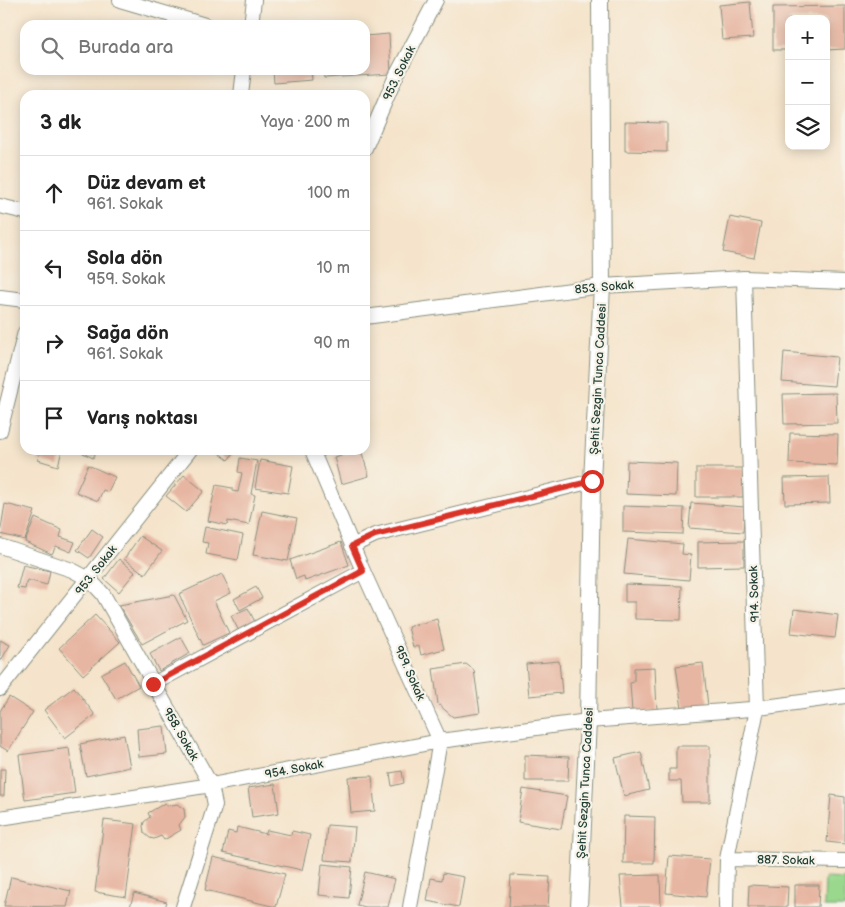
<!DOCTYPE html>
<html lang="tr">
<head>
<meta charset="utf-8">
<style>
	:root { --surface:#fff; --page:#f6f6f6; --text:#222; --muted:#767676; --line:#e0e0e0 }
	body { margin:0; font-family:"Balsamiq Sans",sans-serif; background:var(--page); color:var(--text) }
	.controls { position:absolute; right:15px; top:15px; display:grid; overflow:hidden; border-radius:10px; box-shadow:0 2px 12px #0003 }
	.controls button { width:45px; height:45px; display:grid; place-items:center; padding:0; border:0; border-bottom:1px solid var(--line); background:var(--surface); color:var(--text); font:25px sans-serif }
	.stop { position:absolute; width:15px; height:15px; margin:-11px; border:4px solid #d93025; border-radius:50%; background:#fff }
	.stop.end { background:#d93025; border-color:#fff; box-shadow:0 1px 5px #0008 }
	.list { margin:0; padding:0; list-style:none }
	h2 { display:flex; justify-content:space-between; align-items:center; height:65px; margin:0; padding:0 20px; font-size:21px }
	h2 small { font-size:16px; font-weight:400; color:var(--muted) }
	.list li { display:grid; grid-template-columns:32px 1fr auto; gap:15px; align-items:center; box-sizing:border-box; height:75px; padding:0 20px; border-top:1px solid var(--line) }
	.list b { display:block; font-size:19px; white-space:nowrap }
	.list p { margin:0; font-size:16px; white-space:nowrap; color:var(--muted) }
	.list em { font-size:16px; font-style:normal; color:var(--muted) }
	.icon { flex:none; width:28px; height:28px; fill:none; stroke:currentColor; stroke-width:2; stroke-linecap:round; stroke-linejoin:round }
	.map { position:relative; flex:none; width:845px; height:907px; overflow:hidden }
	.search { position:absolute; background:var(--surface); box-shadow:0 2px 12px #0003; left:20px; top:20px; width:350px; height:55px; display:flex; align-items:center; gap:12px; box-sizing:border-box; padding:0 18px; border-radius:15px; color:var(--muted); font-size:19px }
	.panel { position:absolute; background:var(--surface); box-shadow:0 2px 12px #0003; left:20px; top:90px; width:350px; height:365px; border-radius:15px }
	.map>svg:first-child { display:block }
	.green { fill:#9ad88e; stroke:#5c8a61 }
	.building { fill:#e7b6a2 }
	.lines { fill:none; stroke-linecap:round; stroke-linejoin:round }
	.minor-casing { stroke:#8a9080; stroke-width:16 }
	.tertiary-casing { stroke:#8a9080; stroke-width:18 }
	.minor { stroke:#fff; stroke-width:14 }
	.tertiary { stroke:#fff; stroke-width:16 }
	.route { stroke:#d93025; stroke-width:6 }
	.labels { text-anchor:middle; stroke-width:4.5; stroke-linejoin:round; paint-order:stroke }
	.street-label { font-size:12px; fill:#1f3d34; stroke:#f7f3e8 }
</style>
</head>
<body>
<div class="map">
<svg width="845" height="907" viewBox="0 0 845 907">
	<rect width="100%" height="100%" fill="#f7f3e8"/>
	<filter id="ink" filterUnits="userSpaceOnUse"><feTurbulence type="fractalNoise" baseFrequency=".02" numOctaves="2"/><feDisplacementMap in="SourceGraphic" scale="10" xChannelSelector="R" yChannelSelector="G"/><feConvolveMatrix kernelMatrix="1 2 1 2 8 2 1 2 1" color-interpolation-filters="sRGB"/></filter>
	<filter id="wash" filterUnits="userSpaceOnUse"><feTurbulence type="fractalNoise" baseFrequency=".0096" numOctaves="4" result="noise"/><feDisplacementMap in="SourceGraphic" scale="20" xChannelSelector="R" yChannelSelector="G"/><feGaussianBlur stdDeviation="1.12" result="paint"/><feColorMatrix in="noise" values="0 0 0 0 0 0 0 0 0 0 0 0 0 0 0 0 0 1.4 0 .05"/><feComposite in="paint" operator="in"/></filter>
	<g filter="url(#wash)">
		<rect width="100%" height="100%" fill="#f5e4cb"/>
		<!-- green -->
		<path class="green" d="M825 878 845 879V907H824Z"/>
		<g id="blocks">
			<!-- building -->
			<path class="building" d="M750 2 753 38 722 40 719 5Z
				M845 6V49L826 50V19H789V50H773V7Z
				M389 34 391 74 324 78 323 70H365V36Z
				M273 70H311L312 80 274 83Z
				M625 122 667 123V152L625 151Z
				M730 217 761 223 754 258 723 252Z
				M784 352 837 357 834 386 782 382Z
				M836 393 837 423 784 424 783 394Z
				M790 433 838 434 837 465 789 463Z
				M40 450H62L58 466 38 460Z
				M77 450H97L93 458Z
				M221 450H236L228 460 219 453Z
				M361 450 369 476 341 484 334 457Z
				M240 458 257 461 251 494 255 495 249 525 228 521 227 525 208 521 216 485 232 488V491L238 492 242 473 238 472Z
				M260 460 293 466 288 493 255 488Z
				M627 461 677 463 676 496 626 494Z
				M88 465 115 477 108 492 103 490 98 501 76 492Z
				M696 468H743V497H696Z
				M184 475 204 491 186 512 166 496Z
				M829 477 830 503 785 504 784 478Z
				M691 503 745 507 743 532 689 528Z
				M5 504 35 511 25 540 0 534Z
				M623 506 684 508 683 534 623 532Z
				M262 511 297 518 288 561 253 555Z
				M35 518 62 530 60 537 75 542 71 552 56 546 52 554 25 542Z
				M205 527 243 535 238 560 206 554 208 543 202 542Z
				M92 529 103 537 89 558 77 550Z
				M140 536 162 551 145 574 124 559Z
				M628 539 683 544 682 554 691 555 689 580 624 574Z
				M744 541V566L698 567V542Z
				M341 542 349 565 305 581 304 576 296 579 290 560Z
				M119 559 135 572 119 592 104 579Z
				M23 565 50 571 47 585 27 580 25 589 17 588Z
				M222 574 231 593 214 601 229 633 203 645 179 594Z
				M625 584 682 586 681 620 635 619V602H625Z
				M256 587 262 598 240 610 234 599Z
				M174 595 187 620 142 644 119 605Z
				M248 608 255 622 239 631 231 616Z
				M794 609 838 615 835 638 791 633Z
				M95 615 120 642 83 675 59 648Z
				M437 619 444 649 421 655 419 646 413 647 408 627Z
				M181 637 190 653 159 671 150 654Z
				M0 640 10 645 0 662Z
				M125 661 139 686 116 699 101 674Z
				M559 661 562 693 529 696 526 664Z
				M703 663 708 706 682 709 676 666Z
				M466 664 474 670 480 713 453 717 438 704 433 669Z
				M655 667 657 711 632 712 630 683 634 682V668Z
				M74 687 95 715 65 738 44 710Z
				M9 697 33 712 8 751 0 746V711Z
				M164 726 167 754 139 757 137 729Z
				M124 735 130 767 86 776 80 744Z
				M676 746H710V802H682L681 781H669V769H676Z
				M69 748 75 793 25 800 19 755Z
				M641 752 649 790 624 796 615 758Z
				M525 755 569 757 568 781H525Z
				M0 769H5L4 796H0Z
				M402 771 404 783 392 786 390 773Z
				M372 776 375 811 351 813 348 777Z
				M275 784 279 813 252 817 248 788Z
				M523 789 567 796 561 829 518 822Z
				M831 795 845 797V844L827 842Z
				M165 803 167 806 177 804 184 809 185 817 179 825 181 830 164 840 161 836 154 839 150 838 144 833 143 826 144 822 150 817 148 813Z
				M624 816 655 817 654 863H623Z
				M104 820 136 824 126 897 95 892Z
				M327 825 355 827 352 862 324 860Z
				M237 827 266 834 267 830 291 835 292 831 310 835 302 870 223 853 228 831 236 833Z
				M669 856 710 859 706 897 666 893Z
				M213 857 285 874 276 907 205 890Z
				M322 864 352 867 349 898 319 895Z
				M365 872 395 879 388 907H366L357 905Z
				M443 873 464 877 459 907 427 901 431 878 442 880Z
				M511 875 550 877 548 907H509Z
				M660 875 661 907H623L620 876Z
				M11 877 71 891 67 907 4 906Z
				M749 885 788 887 787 907H748Z
				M795 885H819L818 907H795Z
				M134 893 167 902 165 907H130Z"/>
		</g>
	</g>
	<g filter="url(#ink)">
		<use href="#blocks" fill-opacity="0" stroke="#8a9080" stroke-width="1"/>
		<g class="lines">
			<defs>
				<path id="minor" d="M120 0 205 25
					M251 25 254 0
					M241 95 244 70
					M365 148 396 76 436 0
					M0 206 25 212
					M0 297 25 300
					M365 317 602 286 744 278 845 282
					M0 431 25 332
					M312 450 363 571 440 741 410 907
					M0 546 72 570 89 579 103 594 211 785 215 805 183 907
					M352 546 375 535 592 481
					M153 684 363 571
					M0 689 190 450
					M0 818 211 785 440 741 588 721 751 709 845 696
					M727 859 845 861
					M726 907 727 859 757 709 744 278"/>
				<path id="tertiary" d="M579 907 588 721 592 481 602 286 600 0"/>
			</defs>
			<!-- minor casing -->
			<use href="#minor" class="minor-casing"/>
			<!-- tertiary casing -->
			<use href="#tertiary" class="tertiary-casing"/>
			<!-- minor -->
			<use href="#minor" class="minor"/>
			<!-- tertiary -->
			<use href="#tertiary" class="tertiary"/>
		</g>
	</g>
	<g class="lines" filter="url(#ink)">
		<!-- route -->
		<path class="route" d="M153 684 363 571 352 546 375 535 592 481"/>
	</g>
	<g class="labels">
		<!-- street labels -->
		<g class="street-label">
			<text transform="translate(399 73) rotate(-64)" y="4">953. Sokak</text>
			<text transform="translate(604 287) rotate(-5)" y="4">853. Sokak</text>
			<text transform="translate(598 379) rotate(-87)" y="4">Şehit Sezgin Tunca Caddesi</text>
			<text transform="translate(96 570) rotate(-52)" y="4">953. Sokak</text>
			<text transform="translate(754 594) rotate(-92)" y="4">914. Sokak</text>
			<text transform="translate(410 673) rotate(66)" y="4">959. Sokak</text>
			<text transform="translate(181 734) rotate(60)" y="4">958. Sokak</text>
			<text transform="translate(294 769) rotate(-11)" y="4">954. Sokak</text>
			<text transform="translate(585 783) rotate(-87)" y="4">Şehit Sezgin Tunca Caddesi</text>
			<text transform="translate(786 860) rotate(1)" y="4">887. Sokak</text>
		</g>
	</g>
</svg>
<div class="controls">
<button>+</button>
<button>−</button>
<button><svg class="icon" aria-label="layers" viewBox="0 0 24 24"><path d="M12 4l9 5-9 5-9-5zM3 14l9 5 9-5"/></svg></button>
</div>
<div class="stop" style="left:592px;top:481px"></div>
<div class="stop end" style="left:153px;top:684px"></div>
<div class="search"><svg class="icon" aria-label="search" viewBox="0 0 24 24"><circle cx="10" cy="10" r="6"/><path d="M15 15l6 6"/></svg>Burada ara</div>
<section class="panel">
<h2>3 dk<small>Yaya · 200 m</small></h2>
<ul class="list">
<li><svg class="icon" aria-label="ahead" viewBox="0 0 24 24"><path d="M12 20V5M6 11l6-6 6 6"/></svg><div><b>Düz devam et</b><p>961. Sokak</p></div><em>100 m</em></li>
<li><svg class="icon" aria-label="left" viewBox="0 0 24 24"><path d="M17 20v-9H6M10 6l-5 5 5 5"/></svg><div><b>Sola dön</b><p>959. Sokak</p></div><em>10 m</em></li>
<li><svg class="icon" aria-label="right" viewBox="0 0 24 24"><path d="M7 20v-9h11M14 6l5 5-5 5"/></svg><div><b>Sağa dön</b><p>961. Sokak</p></div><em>90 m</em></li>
<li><svg class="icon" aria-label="arrive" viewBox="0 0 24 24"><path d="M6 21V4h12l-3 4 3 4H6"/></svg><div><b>Varış noktası</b></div></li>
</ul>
</section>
</div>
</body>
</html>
